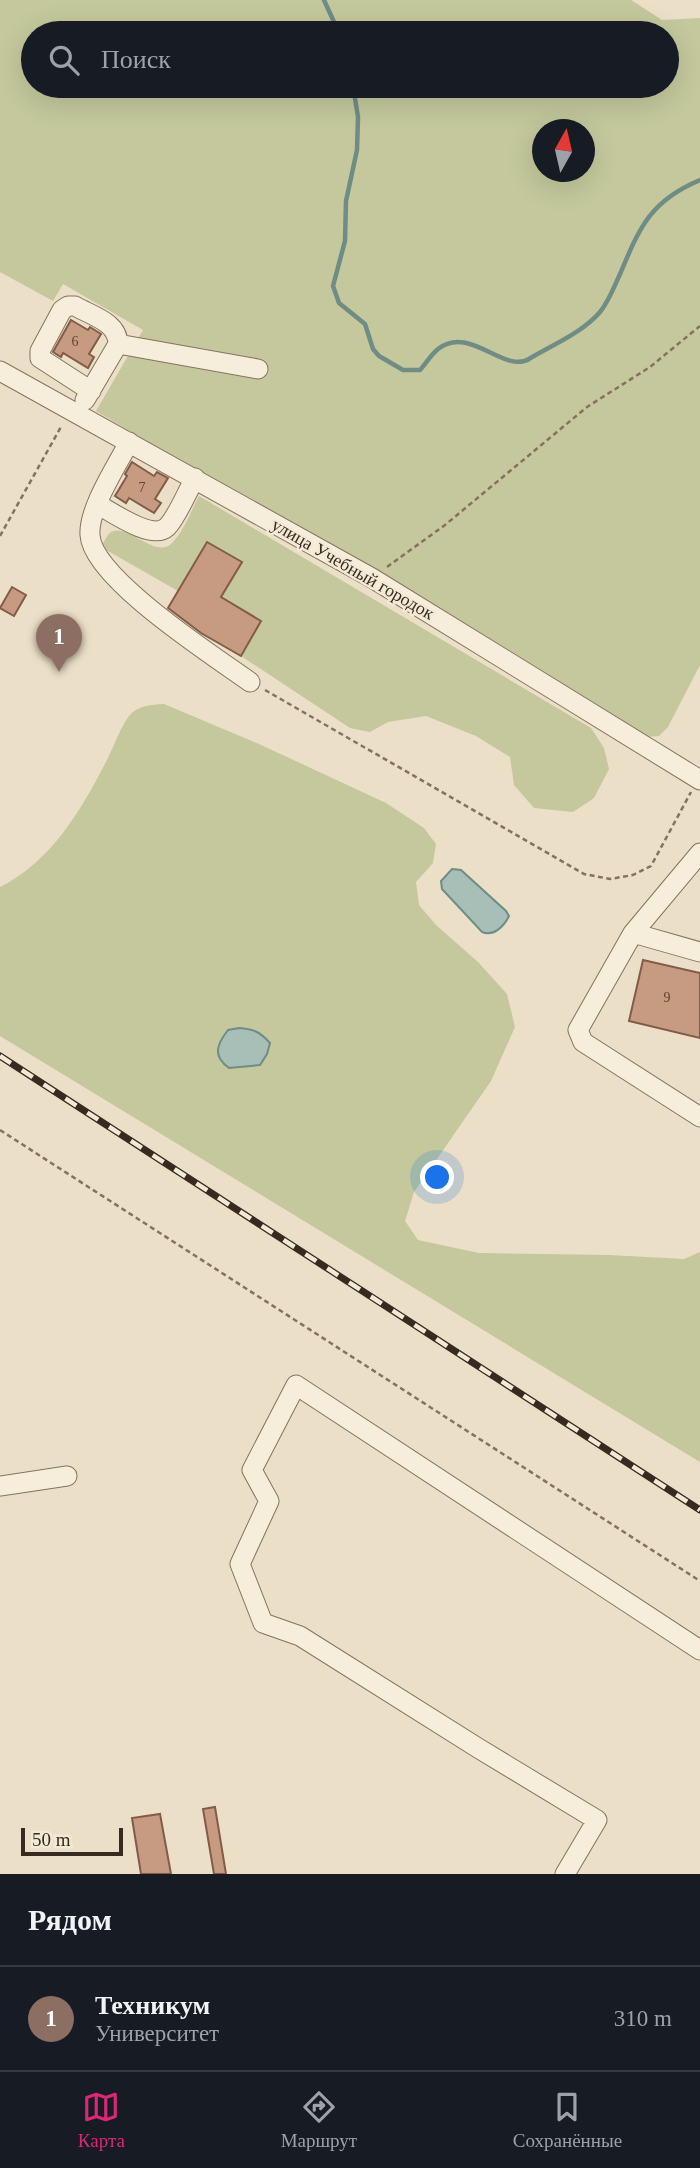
<!DOCTYPE html>
<html lang="ru">
<head>
<meta charset="utf-8">
<style>
	:root { --surface:#171b24; --page:#20242c; --text:#f1f3f6; --muted:#9ea1a6; --line:#363941; --accent:#db2777 }
	body { margin:0; font-family:"Times New Roman",serif; background:var(--page); color:var(--text) }
	.compass { position:absolute; left:532px; top:119px; width:63px; height:63px; border-radius:50%; background:var(--surface); box-shadow:0 7px 28px #0002; rotate:8deg }
	.scale { position:absolute; left:21px; bottom:18px; width:102px; box-sizing:border-box; padding-left:7px; border:4px solid #372a20; border-top:0; font-size:19px; line-height:24px; white-space:nowrap; color:#372a20; -webkit-text-stroke:5px #f3ead6; paint-order:stroke }
	.you { position:absolute; left:438px; top:1178px; width:24px; height:24px; margin:-18px; border:5px solid #fff; border-radius:50%; background:#1a73e8; box-shadow:0 0 0 10px #1a73e833 }
	.badge { display:grid; place-items:center; width:46px; height:46px; border-radius:50%; background:var(--accent); color:#fff; font-size:23px; font-weight:700 }
	.pin { position:absolute; translate:-50% -58px; filter:drop-shadow(0 2px 4px #0008) }
	.pin::after { content:''; position:absolute; top:37px; width:24px; height:21px; background:inherit; clip-path:polygon(0 0,100% 0,50% 100%) }
	.list { margin:0; padding:0; list-style:none }
	h2 { display:flex; justify-content:space-between; align-items:center; height:91px; margin:0; padding:0 28px; font-size:30px }
	h2 small { font-size:23px; font-weight:400; color:var(--muted) }
	.list li { display:grid; grid-template-columns:46px 1fr auto; gap:21px; align-items:center; box-sizing:border-box; height:105px; padding:0 28px; border-top:2px solid var(--line) }
	.list b { display:block; font-size:26px; white-space:nowrap }
	.list p { margin:0; font-size:23px; white-space:nowrap; color:var(--muted) }
	.list em { font-size:23px; font-style:normal; color:var(--muted) }
	.icon { flex:none; width:38px; height:38px; fill:none; stroke:currentColor; stroke-width:2; stroke-linecap:round; stroke-linejoin:round }
	.map { position:relative; flex:none; width:700px; height:1874px; overflow:hidden }
	.search { position:absolute; background:var(--surface); box-shadow:0 7px 28px #0002; left:21px; right:21px; top:21px; height:77px; display:flex; align-items:center; gap:18px; box-sizing:border-box; padding:0 24px; border-radius:38px; color:var(--muted); font-size:26px }
	.sheet { height:196px; background:var(--surface) }
	nav { display:flex; justify-content:space-around; align-items:center; box-sizing:border-box; height:98px; border-top:2px solid var(--line); background:var(--surface); font-size:19px; color:var(--muted) }
	nav a { display:grid; justify-items:center; gap:4px }
	nav .on { color:var(--accent) }
	.map>svg:first-child { display:block }
	.green { fill:#c4c89c; fill-rule:evenodd }
	.water { fill:#a8bfb8; stroke:#6f8d84; stroke-width:2 }
	.lines { fill:none; stroke-linecap:round; stroke-linejoin:round }
	.stream { stroke:#6f8d84; stroke-width:4.5 }
	.building { fill:#c69b81; stroke:#825c46; stroke-width:2 }
	.minor-casing { stroke:#85725e; stroke-width:21 }
	.path { stroke:#85725e; stroke-width:2.5; stroke-dasharray:5 3.5; stroke-linecap:butt }
	.minor { stroke:#f6edda; stroke-width:19 }
	.rail-casing { stroke:#372a20; stroke-width:7 }
	.rail { stroke:#f3ead6; stroke-width:4.5; stroke-dasharray:13; stroke-linecap:butt }
	.labels { text-anchor:middle; stroke-width:5; stroke-linejoin:round; paint-order:stroke }
	.number-label { font-size:14px; fill:#5b4638 }
	.street-label { font-size:18px; fill:#372a20; stroke:#f3ead6 }
</style>
</head>
<body>
<div class="map">
<svg width="700" height="1874" viewBox="0 0 700 1874">
	<rect width="100%" height="100%" fill="#ebdfc7"/>
	<!-- green -->
	<path class="green" d="M0 0H631L662 20 700 18V665L668 727 659 736 645 737 96 411 143 330 63 284 53 301 0 272ZM33 33H667V86H33ZM542 130H584V172H542Z
		M199 496 591 728 604 748 609 769 594 798 573 812 534 808 514 785 510 757 476 736 426 716 388 722 370 732 350 728 241 656 261 621 221 597 241 562 207 542 178 591 101 547C104 543 106 536 110 533 126 521 154 559 171 544 183 533 191 511 199 496Z
		M164 704 259 744 386 803 424 828 436 844 433 863 416 882 419 905 436 925 478 962 507 994 515 1027 491 1081 414 1192 405 1221 418 1240 479 1253 609 1255 684 1259 700 1252V1462L0 1036V887C52 861 81 810 107 760 114 746 120 728 129 716 138 705 151 705 164 704Z"/>
	<!-- water -->
	<path class="water" d="M452 869 461 870 506 911 509 916C504 926 494 937 482 932L442 889 441 881Z
		M239 1028C254 1029 260 1032 270 1043L267 1054 260 1065 229 1068C212 1056 217 1044 228 1030Z"/>
	<g class="lines">
		<!-- stream -->
		<path class="stream" d="M324 0 339 33
			M353 86 358 117 357 150 346 201 345 241 333 286 339 303 365 324 373 349 379 356 403 370H420C426 363 431 355 438 349 469 324 504 374 529 359 552 345 582 333 600 312 609 301 614 287 620 274 640 227 650 201 700 180"/>
	</g>
	<!-- building -->
	<path class="building" d="M71 320 88 330 90 327 101 334 89 354 94 357 88 368 63 353 61 357 53 352Z
		M132 462 154 476 157 472 168 478 155 499 161 503 154 513 129 498 126 503 115 496 127 476 125 474Z
		M207 542 242 562 221 597 261 621 241 656 201 633 168 608Z
		M12 587 26 595 14 616 0 608Z
		M643 960 700 973V1038L629 1021Z
		M215 1807 226 1874H214L203 1809Z
		M160 1814 171 1874H141L132 1818Z"/>
	<g class="lines">
		<defs>
			<path id="minor" d="M0 371 372 578 700 780
				M91 391 40 358V351L62 310 68 306H75C92 316 118 322 118 344L258 369
				M85 400 118 344
				M129 442C117 466 88 509 90 535 92 578 214 656 250 682
				M97 504C112 512 152 541 167 527 177 517 187 492 195 478
				M700 853 633 933 578 1030 583 1042 700 1117
				M633 933 700 952
				M0 1486 67 1476
				M565 1874 597 1820 478 1748 300 1636 263 1623 240 1564 269 1501 252 1470 296 1385 700 1650"/>
		</defs>
		<!-- minor casing -->
		<use href="#minor" class="minor-casing"/>
		<!-- path -->
		<path class="path" d="M0 536 62 425
			M387 567 445 525 587 407 650 367 700 326
			M265 690 584 874 610 879 633 875 651 866 691 792
			M0 1130 700 1581"/>
		<!-- minor -->
		<use href="#minor" class="minor"/>
		<defs>
			<path id="rail" d="M0 1056 700 1510"/>
		</defs>
		<!-- rail casing -->
		<use href="#rail" class="rail-casing"/>
		<!-- rail -->
		<use href="#rail" class="rail"/>
	</g>
	<g class="labels">
		<!-- number labels -->
		<g class="number-label">
			<text x="75" y="346">6</text>
			<text x="142" y="492">7</text>
			<text x="667" y="1002">9</text>
		</g>
		<!-- street labels -->
		<g class="street-label">
			<text transform="translate(353 569) rotate(30)" y="6">улица Учебный городок</text>
		</g>
	</g>
</svg>
<svg class="compass" viewBox="-18 -18 36 36"><path d="M0-13l5 13h-10z" fill="#e53935"/><path d="M0 13l5-13h-10z" fill="#9ea1a6"/></svg>
<div class="scale">50 m</div>
<div class="you"></div>
<div class="pin badge" style="left:59px;top:672px;background:#8d6e63">1</div>
<div class="search"><svg class="icon" aria-label="search" viewBox="0 0 24 24"><circle cx="10" cy="10" r="6"/><path d="M15 15l6 6"/></svg>Поиск</div>
</div>
<section class="sheet">
<h2>Рядом<small></small></h2>
<ul class="list">
<li><span class="badge" style="background:#8d6e63">1</span><div><b>Техникум</b><p>Университет</p></div><em>310 m</em></li>
</ul>
</section>
<nav>
<a class="on"><svg class="icon" aria-label="map" viewBox="0 0 24 24"><path d="M3 6l6-2 6 2 6-2v14l-6 2-6-2-6 2zM9 4v14M15 6v14"/></svg>Карта</a>
<a><svg class="icon" aria-label="directions" viewBox="0 0 24 24"><path d="M12 3l9 9-9 9-9-9zM9 14v-3h6M13 9l2 2-2 2"/></svg>Маршрут</a>
<a><svg class="icon" aria-label="saved" viewBox="0 0 24 24"><path d="M7 4h10v16l-5-4-5 4z"/></svg>Сохранённые</a>
</nav>
</body>
</html>
